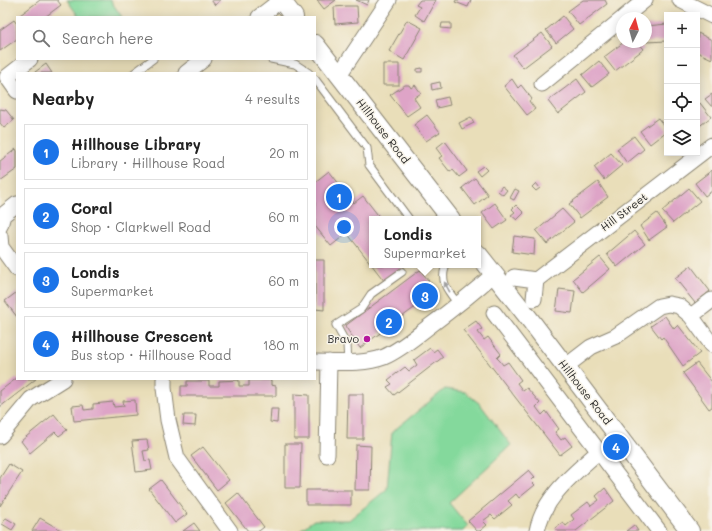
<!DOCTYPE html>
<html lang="en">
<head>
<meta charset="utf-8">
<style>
	:root { --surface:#fff; --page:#f2f2f2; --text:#222; --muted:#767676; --line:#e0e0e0; --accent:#1a73e8 }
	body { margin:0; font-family:Mali,sans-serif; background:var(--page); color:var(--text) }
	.controls { position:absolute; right:12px; top:12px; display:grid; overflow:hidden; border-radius:0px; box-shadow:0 2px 10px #0003 }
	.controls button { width:36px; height:36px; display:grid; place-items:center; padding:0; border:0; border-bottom:1px solid var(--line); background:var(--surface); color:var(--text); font:20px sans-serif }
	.compass { position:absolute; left:616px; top:12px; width:36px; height:36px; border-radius:50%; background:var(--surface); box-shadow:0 2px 10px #0003; rotate:6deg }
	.you { position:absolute; left:344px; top:227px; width:14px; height:14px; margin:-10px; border:3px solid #fff; border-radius:50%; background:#1a73e8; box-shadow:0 0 0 6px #1a73e833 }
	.badge { display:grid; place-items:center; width:26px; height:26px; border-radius:50%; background:var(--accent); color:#fff; font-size:13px; font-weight:700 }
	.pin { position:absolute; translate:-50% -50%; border:2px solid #fff; box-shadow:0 1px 4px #0006 }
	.popup { position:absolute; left:369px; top:216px; width:112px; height:52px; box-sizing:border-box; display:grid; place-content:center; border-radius:0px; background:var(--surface); filter:drop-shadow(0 1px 3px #0005); font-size:13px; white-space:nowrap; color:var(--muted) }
	.popup b { font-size:15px; color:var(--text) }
	.popup::after { content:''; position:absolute; left:50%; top:100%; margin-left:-8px; border:8px solid transparent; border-top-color:var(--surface) }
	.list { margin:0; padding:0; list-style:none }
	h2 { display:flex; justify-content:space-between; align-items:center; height:52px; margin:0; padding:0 16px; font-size:17px }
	h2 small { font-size:13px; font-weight:400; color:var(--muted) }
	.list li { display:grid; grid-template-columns:26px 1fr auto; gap:12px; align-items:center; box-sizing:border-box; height:56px; margin:0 8px 8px; padding:0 8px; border:1px solid var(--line); border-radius:0px }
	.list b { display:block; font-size:15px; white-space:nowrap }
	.list p { margin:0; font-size:13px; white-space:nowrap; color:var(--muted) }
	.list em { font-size:13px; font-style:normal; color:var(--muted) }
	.icon { flex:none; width:22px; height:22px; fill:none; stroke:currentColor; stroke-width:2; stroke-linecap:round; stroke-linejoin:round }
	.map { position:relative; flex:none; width:712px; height:531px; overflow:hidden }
	.search { position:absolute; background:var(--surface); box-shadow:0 2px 10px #0003; left:16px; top:16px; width:300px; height:44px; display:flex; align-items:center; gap:10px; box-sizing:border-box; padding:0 14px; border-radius:0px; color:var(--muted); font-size:15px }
	.panel { position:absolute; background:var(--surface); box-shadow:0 2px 10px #0003; left:16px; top:72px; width:300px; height:308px; border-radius:0px }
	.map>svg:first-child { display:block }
	.green { fill:#84d99c; stroke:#588264 }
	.building { fill:#dea4c7 }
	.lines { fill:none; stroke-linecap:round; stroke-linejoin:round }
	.service-casing { stroke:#8a8472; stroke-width:9 }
	.minor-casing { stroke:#8a8472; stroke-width:17 }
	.tertiary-casing { stroke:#8a8472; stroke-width:20 }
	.service { stroke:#fff; stroke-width:7 }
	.minor { stroke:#fff; stroke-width:15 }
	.tertiary { stroke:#fff; stroke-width:18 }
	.oneway { fill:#a0a0a0 }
	.poi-dot { fill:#b5179e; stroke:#f7f3e8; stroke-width:1.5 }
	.labels { text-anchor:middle; stroke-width:3; stroke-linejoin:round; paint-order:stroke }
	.street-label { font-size:11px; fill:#2b2b2b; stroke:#f7f3e8 }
	.poi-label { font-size:11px; fill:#2b2b2b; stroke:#f7f3e8; text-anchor:end }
</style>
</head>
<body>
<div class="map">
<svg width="712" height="531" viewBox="0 0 712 531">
	<rect width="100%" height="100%" fill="#f7f3e8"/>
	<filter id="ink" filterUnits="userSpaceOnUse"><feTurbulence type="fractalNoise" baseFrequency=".025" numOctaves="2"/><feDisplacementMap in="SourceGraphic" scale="8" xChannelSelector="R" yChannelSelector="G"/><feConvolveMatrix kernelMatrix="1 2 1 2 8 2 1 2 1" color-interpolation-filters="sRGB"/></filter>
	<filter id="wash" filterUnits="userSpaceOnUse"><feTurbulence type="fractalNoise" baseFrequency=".012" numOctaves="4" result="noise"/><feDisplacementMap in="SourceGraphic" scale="16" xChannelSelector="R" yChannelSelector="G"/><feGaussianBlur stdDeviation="0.9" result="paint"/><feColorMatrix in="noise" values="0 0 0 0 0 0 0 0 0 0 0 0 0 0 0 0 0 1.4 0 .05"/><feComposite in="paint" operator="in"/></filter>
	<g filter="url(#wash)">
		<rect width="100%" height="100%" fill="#e9deb9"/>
		<!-- green -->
		<path class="green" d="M67 0H110L122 17H79Z
			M445 389 465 392 480 404 511 445 449 503 468 526 463 531H301L300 530 314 520H349L387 489 392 432Z"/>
		<g id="blocks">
			<!-- building -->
			<path class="building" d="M40 0H57L61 5 45 17H21L20 15Z
				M211 0H221L215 5Z
				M317 0H336L324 9Z
				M356 0H369L367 5Z
				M420 0H436L424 21 415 15 420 7 416 5Z
				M456 0H471L468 7 455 2Z
				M583 0H605L607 4 579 25 568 11Z
				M346 6H357L358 22 335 24 334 7Z
				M563 16 573 29 556 43 546 30Z
				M14 20 17 24V39L0 51V30Z
				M407 20 422 28 404 60 389 51Z
				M442 23H451V29L441 28Z
				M667 24V41L646 42V26Z
				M542 33 552 46 523 68 513 55Z
				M698 33 712 40V59L697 52Z
				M624 42H638L644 49 615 71 604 57Z
				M599 61 609 74 592 87 582 75Z
				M46 64 52 73H35V72Z
				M383 64H399V85H383Z
				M422 68V72H417V69Z
				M512 79 518 88 521 85 532 99 529 101 535 109 527 115 504 86Z
				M577 79 586 92 558 114 548 101Z
				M440 82 441 88 432 90 431 84Z
				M405 85H409L411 88 415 85 421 93 414 98 420 107 407 116 390 95Z
				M712 94V107L705 99Z
				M448 97 450 105 437 108 435 100Z
				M700 103 711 117 697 128V106Z
				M0 109 6 110 14 120 4 128 0 123Z
				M427 115 440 132 426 141 414 125Z
				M471 117 474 123 462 129 459 123Z
				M658 118 667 130V131L650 144 640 131Z
				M634 136 644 149 627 163 617 149Z
				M445 141 467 171 459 177 453 170 450 172 439 158 442 156 436 148Z
				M16 149 17 151V169L0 181V161Z
				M611 153 622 165 604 180 594 167Z
				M483 166 487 170 480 176 476 171Z
				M712 170V191L705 196 695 183Z
				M329 171 354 203 363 196 381 219H372V265H406L385 282 347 233 331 246 315 226V182Z
				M475 178 488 195 475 205 462 188Z
				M598 182 608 197 580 218 569 204Z
				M536 183 540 188 536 191 532 187Z
				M502 186 507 190 503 195 498 191Z
				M689 188 700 201 673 223 662 211Z
				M515 189 519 191 514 200 510 198Z
				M495 203 507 220 494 229 482 213Z
				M516 205 524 213 517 220 511 215 515 212 512 209Z
				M562 209 574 222 547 244 536 231Z
				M657 213 667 227 649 240 640 226Z
				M634 231 645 244 617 267 607 254Z
				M514 236 535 239 534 255 512 252Z
				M600 257 610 269 583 292 573 279Z
				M315 260H324V310L315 309Z
				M691 266 710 291 695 303 675 278Z
				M420 270 437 291 360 348 345 326Z
				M559 289 575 291 572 313 556 311Z
				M17 292V317L5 301Z
				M665 316 674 329 678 325 700 353 683 366 663 337 661 339 651 326Z
				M476 321 482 329 478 332 484 340 488 337 501 354 497 358 500 361 503 365 508 362 521 380 517 383 523 391 527 388 540 403 536 407 542 415 546 411 559 429 555 432 561 440 565 437 572 446 560 455 463 330Z
				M430 348 433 352 437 349 443 357 394 395 387 387 392 384 388 380 405 367 409 371 417 365 414 360Z
				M697 363 712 382V407L709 409 683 373Z
				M17 378V379H36L0 407V391Z
				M239 380V386H249V380H271V385L276 386V396H181V386H187V381H209V386H219V381Z
				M294 394 309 395V439H294Z
				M348 394H363V439H347Z
				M135 400 136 415 74 421 72 406 83 405 84 410 93 409V404L113 402 114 407 124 406 123 401Z
				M271 409H278L277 423 270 422Z
				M54 414 67 430 59 436 55 432 30 453 21 441Z
				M184 415H196L195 426 183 425Z
				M147 440 149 450 143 451 145 461 150 460 152 470 136 472 132 441Z
				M285 444H301L300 488H285Z
				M356 445 371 446 370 490H355Z
				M203 447 229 480 217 490 191 456Z
				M9 464 22 472 0 506V478Z
				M529 470 535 477 531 481 535 485 519 498 516 494 508 501 512 505 495 519 491 515 483 521 487 525 480 531H477L468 521Z
				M161 480 187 514 175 523 149 489Z
				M605 488 614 501 576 531H557L555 528 563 522 566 526 574 519 571 515 588 502 591 506 599 500 596 496Z
				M306 490H351V505H306Z
				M238 493 264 527 259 531H248L226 503Z
				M6 518 16 524 12 530 2 524Z
				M40 518 59 529 63 531H32Z
				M194 523 200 531H183Z
				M634 525 638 531H626Z"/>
		</g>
	</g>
	<g filter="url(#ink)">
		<use href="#blocks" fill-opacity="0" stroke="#8a8472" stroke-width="1"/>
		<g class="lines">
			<defs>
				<path id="service" d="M271 59 295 64 309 73
					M134 73 153 59
					M315 79 364 144 367 148 369 165 409 219
					M443 265 445 268C440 283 449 292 458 304
					M348 363 347 345 336 325 361 309 371 294 402 272"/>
				<path id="minor" d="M680 0 712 16
					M259 17 281 0
					M623 18 645 0
					M186 73 204 59
					M339 75 389 0
					M542 84 622 19
					M17 91 7 77 30 59
					M0 226 3 215 17 204
					M0 236 1 247 17 269
					M514 277 536 280
					M534 299 536 280 712 145
					M494 313 659 531
					M691 316 712 300
					M315 362C337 362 363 365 384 357 400 350 414 338 427 328 450 311 473 293 494 274
					M565 367 591 347 616 336 659 306 669 304 679 306 691 316 712 345
					M164 379V388L168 420 177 458 230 531
					M0 436 31 399 63 379
					M327 455 329 362
					M537 531C544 496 574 474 599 451"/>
				<path id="tertiary" d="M281 0 294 17
					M315 44 451 219
					M478 254 531 321 690 531"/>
			</defs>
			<!-- service casing -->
			<use href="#service" class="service-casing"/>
			<!-- minor casing -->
			<use href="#minor" class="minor-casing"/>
			<!-- tertiary casing -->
			<use href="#tertiary" class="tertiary-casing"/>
			<!-- service -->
			<use href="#service" class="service"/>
			<!-- minor -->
			<use href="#minor" class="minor"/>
			<!-- tertiary -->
			<use href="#tertiary" class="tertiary"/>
		</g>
		<!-- one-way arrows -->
		<defs><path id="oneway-solid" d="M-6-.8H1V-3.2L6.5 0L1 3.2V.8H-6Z"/></defs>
		<use class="oneway" href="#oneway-solid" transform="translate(447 287) rotate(-119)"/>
	</g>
	<!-- markers -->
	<circle class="poi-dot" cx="367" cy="339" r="4"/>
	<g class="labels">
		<!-- street labels -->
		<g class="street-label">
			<text transform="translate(383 131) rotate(52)" y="4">Hillhouse Road</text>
			<text transform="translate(624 212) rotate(-37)" y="4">Hill Street</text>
			<text transform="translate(585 392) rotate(52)" y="4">Hillhouse Road</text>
		</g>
		<!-- poi labels -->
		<g class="poi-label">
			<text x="359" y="343">Bravo</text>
		</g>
	</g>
</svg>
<div class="controls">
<button>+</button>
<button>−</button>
<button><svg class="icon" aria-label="locate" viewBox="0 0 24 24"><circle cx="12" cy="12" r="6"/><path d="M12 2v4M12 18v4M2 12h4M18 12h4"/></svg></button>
<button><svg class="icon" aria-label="layers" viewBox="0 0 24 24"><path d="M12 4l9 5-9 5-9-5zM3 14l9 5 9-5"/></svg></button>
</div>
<svg class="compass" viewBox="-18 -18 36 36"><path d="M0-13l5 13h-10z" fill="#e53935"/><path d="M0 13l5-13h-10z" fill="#767676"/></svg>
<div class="you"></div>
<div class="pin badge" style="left:339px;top:197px">1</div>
<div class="pin badge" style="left:389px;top:322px">2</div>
<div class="pin badge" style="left:425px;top:296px">3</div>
<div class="popup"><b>Londis</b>Supermarket</div>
<div class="pin badge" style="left:616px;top:447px">4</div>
<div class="search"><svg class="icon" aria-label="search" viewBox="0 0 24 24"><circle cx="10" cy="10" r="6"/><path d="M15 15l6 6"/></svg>Search here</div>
<section class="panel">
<h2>Nearby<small>4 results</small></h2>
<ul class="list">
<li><span class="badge">1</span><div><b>Hillhouse Library</b><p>Library · Hillhouse Road</p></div><em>20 m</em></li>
<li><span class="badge">2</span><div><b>Coral</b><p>Shop · Clarkwell Road</p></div><em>60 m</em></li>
<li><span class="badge">3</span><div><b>Londis</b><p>Supermarket</p></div><em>60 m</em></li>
<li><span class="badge">4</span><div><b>Hillhouse Crescent</b><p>Bus stop · Hillhouse Road</p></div><em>180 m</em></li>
</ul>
</section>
</div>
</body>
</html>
